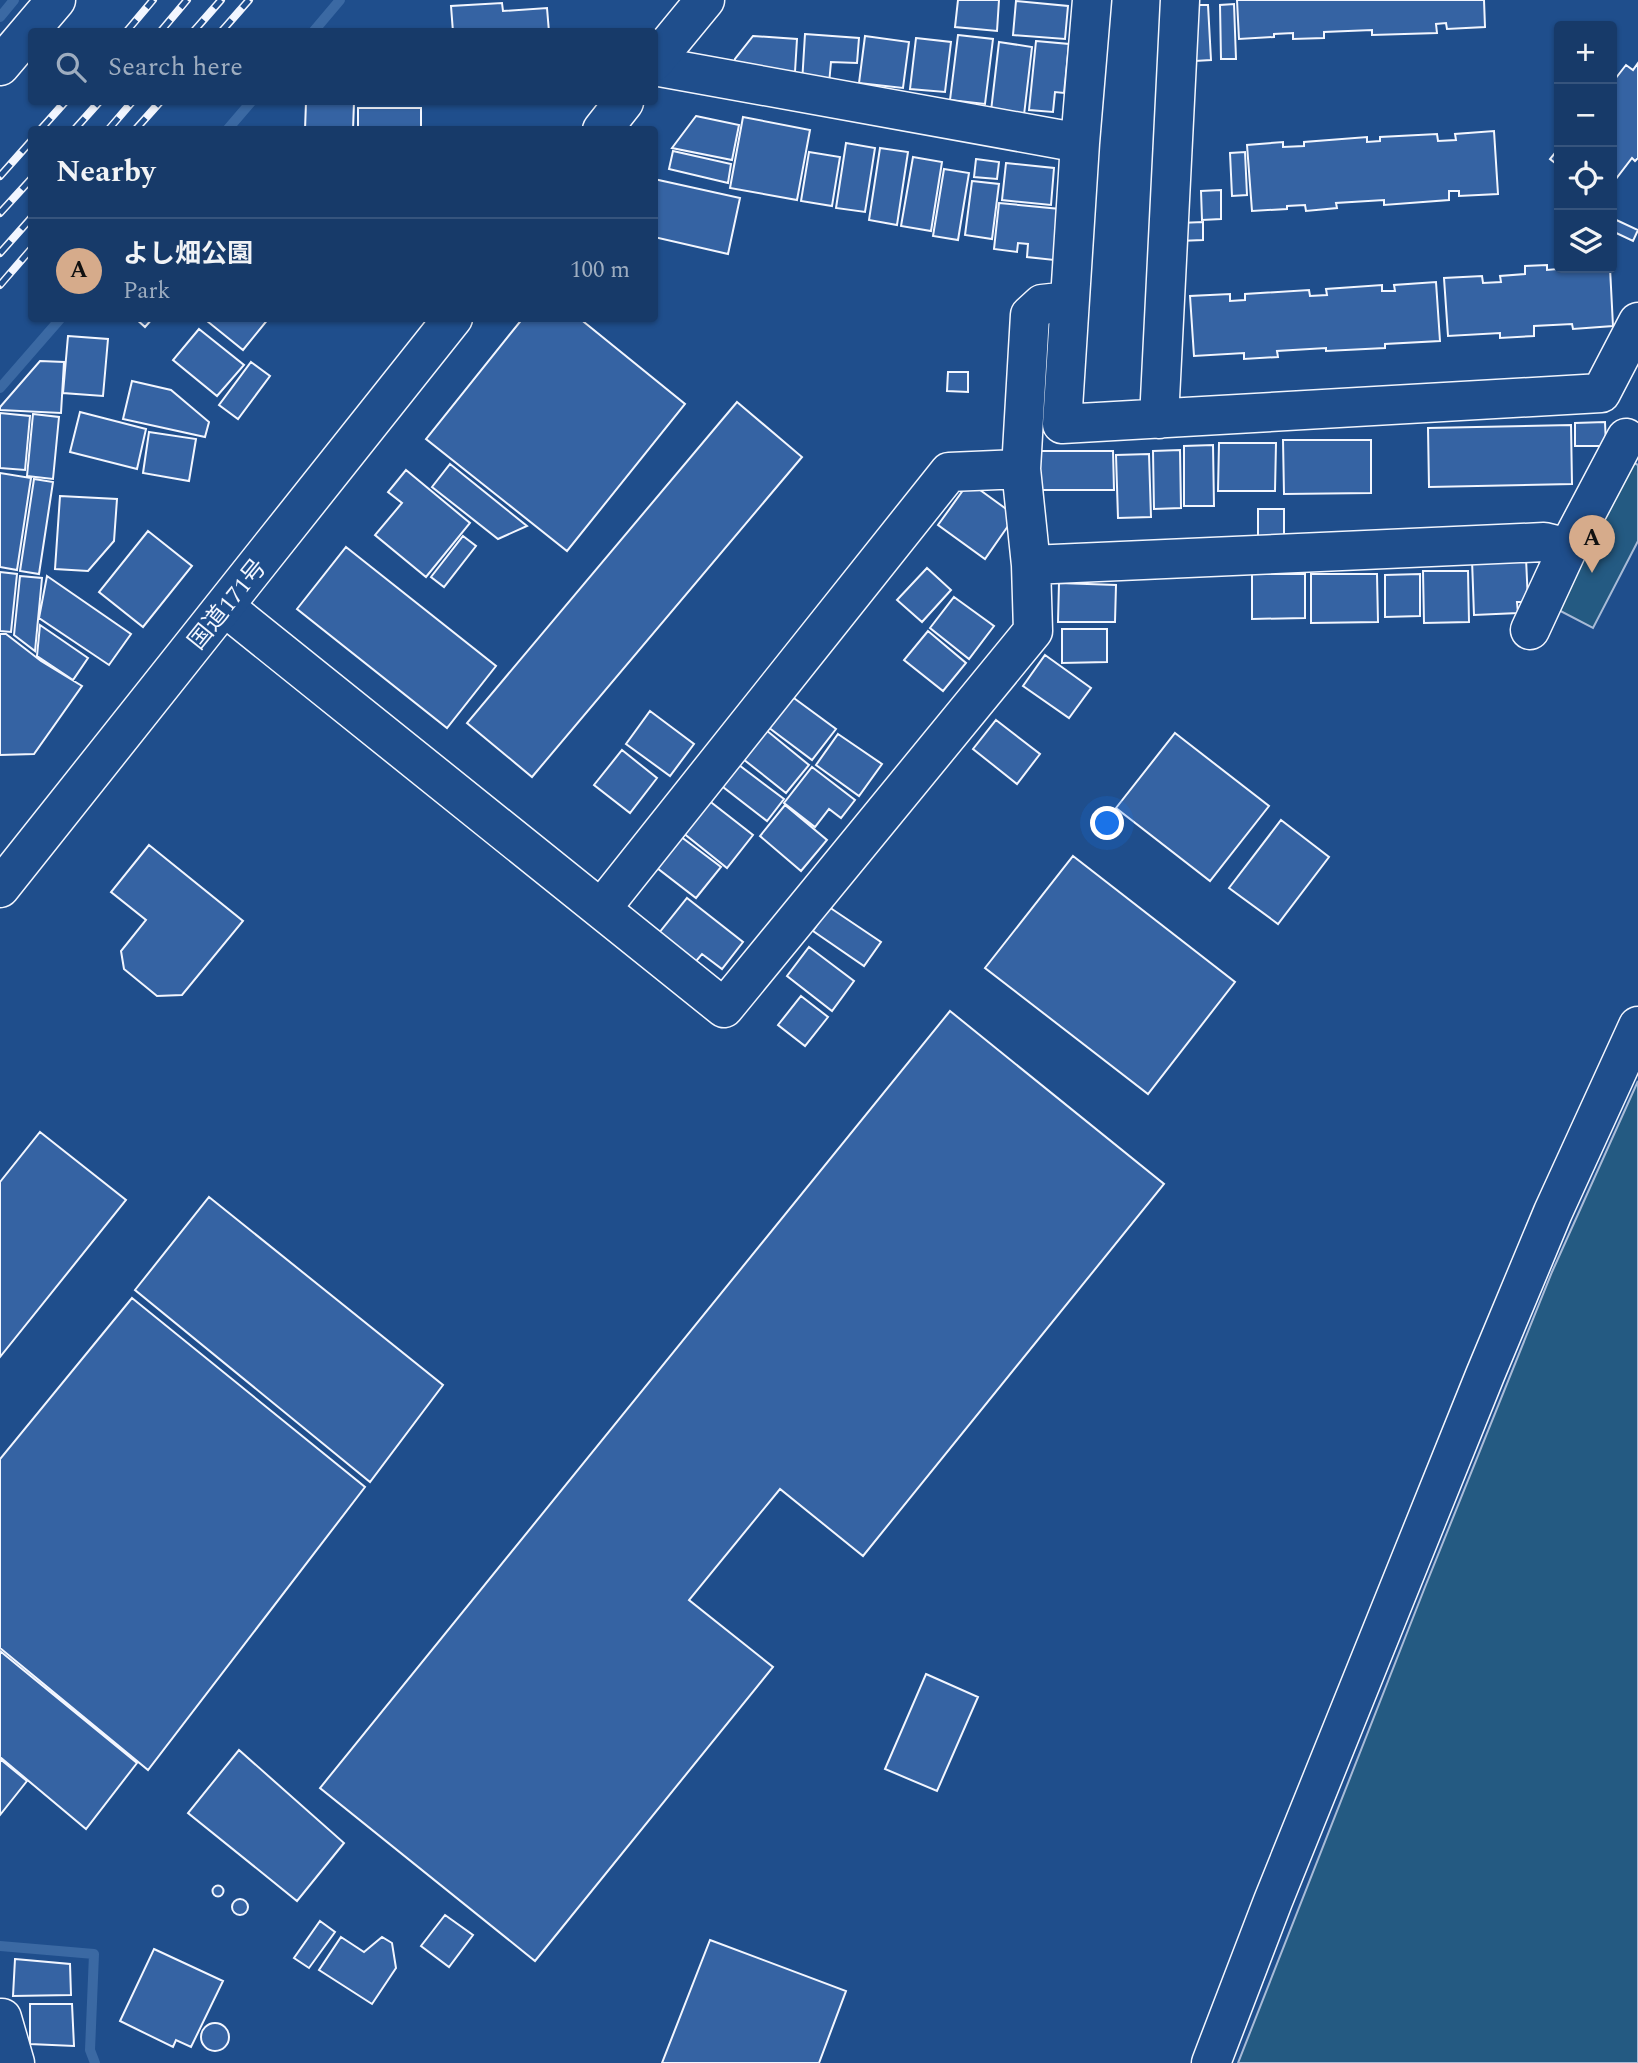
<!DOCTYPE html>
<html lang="en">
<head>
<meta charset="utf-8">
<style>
	:root { --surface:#173a69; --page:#244571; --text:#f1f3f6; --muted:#9eadc0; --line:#36547d; --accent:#d6ab8b }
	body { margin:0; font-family:Spectral,"Noto Sans JP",serif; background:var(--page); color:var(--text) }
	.controls { position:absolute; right:21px; top:21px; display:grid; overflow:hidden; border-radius:7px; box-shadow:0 2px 5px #0004 }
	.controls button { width:63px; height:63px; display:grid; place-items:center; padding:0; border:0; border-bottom:2px solid var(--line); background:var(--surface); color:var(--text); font:35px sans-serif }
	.you { position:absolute; left:1108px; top:824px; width:24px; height:24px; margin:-18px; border:5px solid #fff; border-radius:50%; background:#1a73e8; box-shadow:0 0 0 10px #1a73e833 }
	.badge { display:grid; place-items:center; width:46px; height:46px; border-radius:50%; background:var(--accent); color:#111; font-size:23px; font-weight:700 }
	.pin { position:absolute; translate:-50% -58px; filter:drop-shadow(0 2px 4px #0008) }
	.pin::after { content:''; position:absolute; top:37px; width:24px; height:21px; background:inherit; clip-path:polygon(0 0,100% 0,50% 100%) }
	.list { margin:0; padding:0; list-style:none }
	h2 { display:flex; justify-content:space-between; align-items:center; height:91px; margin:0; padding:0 28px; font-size:30px }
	h2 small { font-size:23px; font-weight:400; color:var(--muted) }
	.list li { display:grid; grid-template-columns:46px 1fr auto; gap:21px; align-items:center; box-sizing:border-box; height:105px; padding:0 28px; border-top:2px solid var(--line) }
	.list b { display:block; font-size:26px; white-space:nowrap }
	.list p { margin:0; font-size:23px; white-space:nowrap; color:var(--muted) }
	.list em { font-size:23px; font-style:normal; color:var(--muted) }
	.icon { flex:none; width:38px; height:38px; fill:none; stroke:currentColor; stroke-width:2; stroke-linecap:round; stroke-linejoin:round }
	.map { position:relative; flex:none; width:1638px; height:2063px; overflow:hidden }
	.search { position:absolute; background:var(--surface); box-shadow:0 2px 5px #0004; left:28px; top:28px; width:630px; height:77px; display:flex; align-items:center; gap:18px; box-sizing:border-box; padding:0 24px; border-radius:7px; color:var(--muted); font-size:26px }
	.panel { position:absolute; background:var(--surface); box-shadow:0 2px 5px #0004; left:28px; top:126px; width:630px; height:196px; border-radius:7px }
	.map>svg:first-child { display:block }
	.green { fill:#245a82; stroke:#a8bbd7; stroke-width:2 }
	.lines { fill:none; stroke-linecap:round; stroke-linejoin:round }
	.stream { stroke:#3b69a3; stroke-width:10 }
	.building { fill:#3563a3; stroke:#f2f6ff; stroke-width:2 }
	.minor-casing { stroke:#f2f6ff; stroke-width:41 }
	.highway-casing { stroke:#f2f6ff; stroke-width:41 }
	.minor { stroke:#1f4e8c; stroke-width:38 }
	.highway { stroke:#1f4e8c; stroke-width:38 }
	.rail-casing { stroke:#f2f6ff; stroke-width:8 }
	.rail { stroke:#1f4e8c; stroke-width:5; stroke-dasharray:16; stroke-linecap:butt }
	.labels { text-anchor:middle; stroke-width:5; stroke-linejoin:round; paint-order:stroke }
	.street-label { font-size:24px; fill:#f2f6ff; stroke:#1f4e8c }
</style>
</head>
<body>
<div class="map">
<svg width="1638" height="2063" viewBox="0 0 1638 2063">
	<rect width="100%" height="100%" fill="#1f4e8c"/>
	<!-- green -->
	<path class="green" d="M1623 457 1638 465V541L1593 628 1547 604Z
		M1638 1081V2063H1238L1425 1587 1552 1272Z"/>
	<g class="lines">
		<!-- stream -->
		<path class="stream" d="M0 17 14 0
			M313 32 340 0
			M227 130 251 102
			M0 388 61 318
			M0 1946 94 1954 90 2050 95 2063"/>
	</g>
	<!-- building -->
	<path class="building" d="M958 0H999L997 31 955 27Z
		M1237 0H1484L1485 27 1447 29 1446 23 1436 24 1437 33 1372 35V30L1324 32V38L1293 39V33L1274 34V37L1239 39Z
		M1016 1 1068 6 1065 39 1013 35Z
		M502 3 503 11 547 8 549 32H453L451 6Z
		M1234 4 1236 59H1221L1220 5Z
		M1193 5H1208L1211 60 1195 61Z
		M805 34 859 38 857 63 831 62 829 84 802 83Z
		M958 35 993 39 985 104 950 100Z
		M753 36 797 39 795 72 734 69 735 59Z
		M865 36 909 42 903 88 859 83Z
		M916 38 951 42 945 92 910 89Z
		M1036 41 1069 44 1064 93 1055 92 1053 112 1029 110Z
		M999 42 1032 47 1024 115 991 111Z
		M1638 63V158L1635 161 1632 158 1612 184V83L1626 65 1633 70Z
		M306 102H354L353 130H305Z
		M358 108H421V130H358Z
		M696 116 739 125 732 160 672 148Z
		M743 117 810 130 797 200 730 188Z
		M1494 131 1498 194 1459 196V191H1449V200L1384 205V200L1336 203 1337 208 1306 211 1305 205 1287 206V209L1252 211 1247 145 1283 142V147L1304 146V142L1367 137V142L1380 141V137L1437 134 1438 141 1456 140 1455 134Z
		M846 143 875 148 865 212 836 208Z
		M880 148 908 152 897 225 869 220Z
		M1559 148V166L1550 159Z
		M673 151 731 164 728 183 669 169Z
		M809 152 840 157 832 206 801 201Z
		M1245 152 1247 195 1232 196 1230 153Z
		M913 157 942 162 931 231 901 226Z
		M976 159 999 162 997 179 974 177Z
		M1006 163 1054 168 1051 205 1002 200Z
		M944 169 969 173 958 240 933 236Z
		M654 179 740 198 728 254 654 237Z
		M972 181 999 184 992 239 965 235Z
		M1221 190V219L1202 220 1201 191Z
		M999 203 1060 209 1054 260 1027 257 1028 244 1018 243 1017 252 994 249Z
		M1612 218 1638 230 1633 241 1612 231Z
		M1203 222V240L1179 241V223Z
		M1547 265V270L1569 268H1610L1613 326 1573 329 1572 324 1534 326V336L1500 338V333L1448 336 1444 278 1482 276 1483 283 1501 282 1500 276 1525 274V266Z
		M1436 282 1440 341 1385 344V348L1326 351V348L1277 351 1278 357 1244 359V353L1194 356 1190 296 1230 294V301L1245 300V294L1309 290 1310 296 1327 295 1326 289 1382 285V291H1395L1394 285Z
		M135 318H153L145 327Z
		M210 318H269L243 350 207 321Z
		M523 318H579L685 404 567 551 426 439Z
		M199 329 244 365 217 396 173 360Z
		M68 336 108 339 103 396 63 393Z
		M40 361 64 362 61 413 0 410V407Z
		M251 362 270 376 238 419 219 405Z
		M948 372H968V392L947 391Z
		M132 381 171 390 209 422 205 437 123 419Z
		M737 402 802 457 532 777 467 723Z
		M80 412 146 429 137 469 70 452Z
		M0 413 30 416 25 470 0 468Z
		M33 414 59 417 53 479 27 476Z
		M1605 422 1606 446H1575V423Z
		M1571 425 1572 484 1429 487 1428 428Z
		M149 432 196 439 189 481 143 473Z
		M1283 440H1371V493L1284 494Z
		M1219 443H1276L1275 491H1218Z
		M1213 445 1214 506H1184V446Z
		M1180 450 1181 508 1154 509 1153 451Z
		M1039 451H1113L1114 490H1039Z
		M1149 454 1151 517 1118 518 1116 455Z
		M450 464 527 526 498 539 432 487Z
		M406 470 470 523 426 577 375 535 402 503 388 492Z
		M0 473 31 478 17 570 0 567Z
		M34 479 53 482 39 574 20 571Z
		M969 482 1009 511 1008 526 985 559 938 525Z
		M60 496 117 499 114 541 88 571 55 569Z
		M1258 509H1284V538H1258Z
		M148 531 192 566 143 627 99 592Z
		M463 536 476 546 444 587 431 577Z
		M346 547 496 666 447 728 297 609Z
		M1526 558 1528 602H1517L1518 613 1474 615 1472 560Z
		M927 568 951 590 922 622 897 600Z
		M1423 571H1468L1469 622 1424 623Z
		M0 572 17 574 11 632 0 631Z
		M1252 574H1305V618L1252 619Z
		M1311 574H1377L1378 622 1311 623Z
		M1420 574V616L1385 617V575Z
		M20 576 42 578 35 651 14 635Z
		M47 576 131 634 109 665 39 618Z
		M1059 583 1116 585 1115 622H1058Z
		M954 597 994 626 969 659 930 628Z
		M40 625 88 658 73 680 37 656Z
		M1062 629H1107V662L1062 663Z
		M928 631 966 663 943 691 904 660Z
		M0 634H6L41 661 82 686 34 754 0 755Z
		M1045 655 1091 688 1069 718 1023 686Z
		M787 693 836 729 812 760 764 724Z
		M650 711 694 744 670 776 626 744Z
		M996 720 1040 754 1017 784 973 749Z
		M761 726 809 765 786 793 738 755Z
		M1175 733 1269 806 1210 881 1116 808Z
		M838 734 882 764 859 796 816 765Z
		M622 750 657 778 630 813 594 785Z
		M731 759 784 799 767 821 714 780Z
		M812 767 855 800 841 818 829 809 815 827 784 803Z
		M703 796 753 835 727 868 677 828Z
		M785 805 827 840 801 871 760 836Z
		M1281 820 1329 857 1278 924 1229 888Z
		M672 830 721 867 696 898 648 861Z
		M149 845 243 921 182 995 157 996 124 969 121 951 146 920 111 892Z
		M1073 856 1235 982 1148 1094 985 968Z
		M687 898 743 942 722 969 702 954 691 967 655 938Z
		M829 907 881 942 864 966 813 931Z
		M809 947 854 981 832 1011 787 976Z
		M801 996 828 1017 805 1046 778 1025Z
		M950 1011 1164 1184 863 1556 780 1489 689 1600 773 1667 535 1961 320 1788Z
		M40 1132 126 1200 0 1357V1182Z
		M209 1197 443 1385 370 1482 135 1290Z
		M132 1298 365 1487 148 1770 0 1648V1459Z
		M0 1651 137 1763 86 1829 0 1757Z
		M926 1674 978 1697 937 1791 885 1769Z
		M239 1750 344 1843 297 1901 188 1813Z
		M0 1759 27 1781 0 1815Z
		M212.5 1891a5.5 5.5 0 1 1 11 0a5.5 5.5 0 1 1-11 0Z
		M232 1907a8 8 0 1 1 16 0a8 8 0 1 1-16 0Z
		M445 1915 473 1935 449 1967 421 1946Z
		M320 1921 335 1932 309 1968 294 1958Z
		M341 1937 364 1952 382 1937 392 1943 396 1968 372 2004 319 1970Z
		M710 1940 846 1991 819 2063H662Z
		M154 1949 223 1981 191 2047 176 2040 173 2047 120 2021Z
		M15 1959 70 1964 71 1995 13 1996Z
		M30 2004H72L74 2046 30 2044Z
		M201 2037a14 14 0 1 1 28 0a14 14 0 1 1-28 0Z"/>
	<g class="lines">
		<defs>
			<path id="minor" d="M0 66 56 0
				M654 66 1080 143 1062 424 1601 393 1638 322
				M1080 143 1092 0
				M1159 419 1180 0
				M1031 565 1544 542 1568 548
				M225 607 724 1008 1033 631 1031 565 1021 469
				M1530 630 1568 548 1626 438
				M601 909 949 472 1021 469 1030 315 1042 304 1069 301
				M0 2018H2L15 2063
				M1211 2063 1273 1901 1485 1375 1553 1212 1638 1026"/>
			<path id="highway" d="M654 62 705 0
				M602 130 624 102
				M0 888 453 318"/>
		</defs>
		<!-- minor casing -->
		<use href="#minor" class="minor-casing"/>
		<!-- highway casing -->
		<use href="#highway" class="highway-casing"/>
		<!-- minor -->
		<use href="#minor" class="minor"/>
		<!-- highway -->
		<use href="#highway" class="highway"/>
		<defs>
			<path id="rail" d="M126 32 153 0
				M160 32 187 0
				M193 32 221 0
				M221 32 249 0
				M40 130 65 102
				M74 130 99 102
				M108 130 132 102
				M135 130 160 102
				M0 176 32 140
				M0 213 32 178
				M0 253 32 217
				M0 285 32 248"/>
		</defs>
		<!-- rail casing -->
		<use href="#rail" class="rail-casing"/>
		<!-- rail -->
		<use href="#rail" class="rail"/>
	</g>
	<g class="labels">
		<!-- street labels -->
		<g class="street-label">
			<text transform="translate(227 604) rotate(-51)" y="8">国道171号</text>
		</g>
	</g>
</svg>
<div class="controls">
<button>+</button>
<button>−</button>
<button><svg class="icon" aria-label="locate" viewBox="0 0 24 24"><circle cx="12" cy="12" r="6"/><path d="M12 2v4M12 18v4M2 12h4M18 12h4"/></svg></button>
<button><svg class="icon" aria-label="layers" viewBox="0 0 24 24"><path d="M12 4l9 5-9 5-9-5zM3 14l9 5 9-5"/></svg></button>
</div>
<div class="you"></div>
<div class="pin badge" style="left:1592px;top:573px">A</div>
<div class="search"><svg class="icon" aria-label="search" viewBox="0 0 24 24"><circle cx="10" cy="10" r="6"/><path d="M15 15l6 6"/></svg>Search here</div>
<section class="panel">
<h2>Nearby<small></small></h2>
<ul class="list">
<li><span class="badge">A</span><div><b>よし畑公園</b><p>Park</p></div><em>100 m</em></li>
</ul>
</section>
</div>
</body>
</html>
